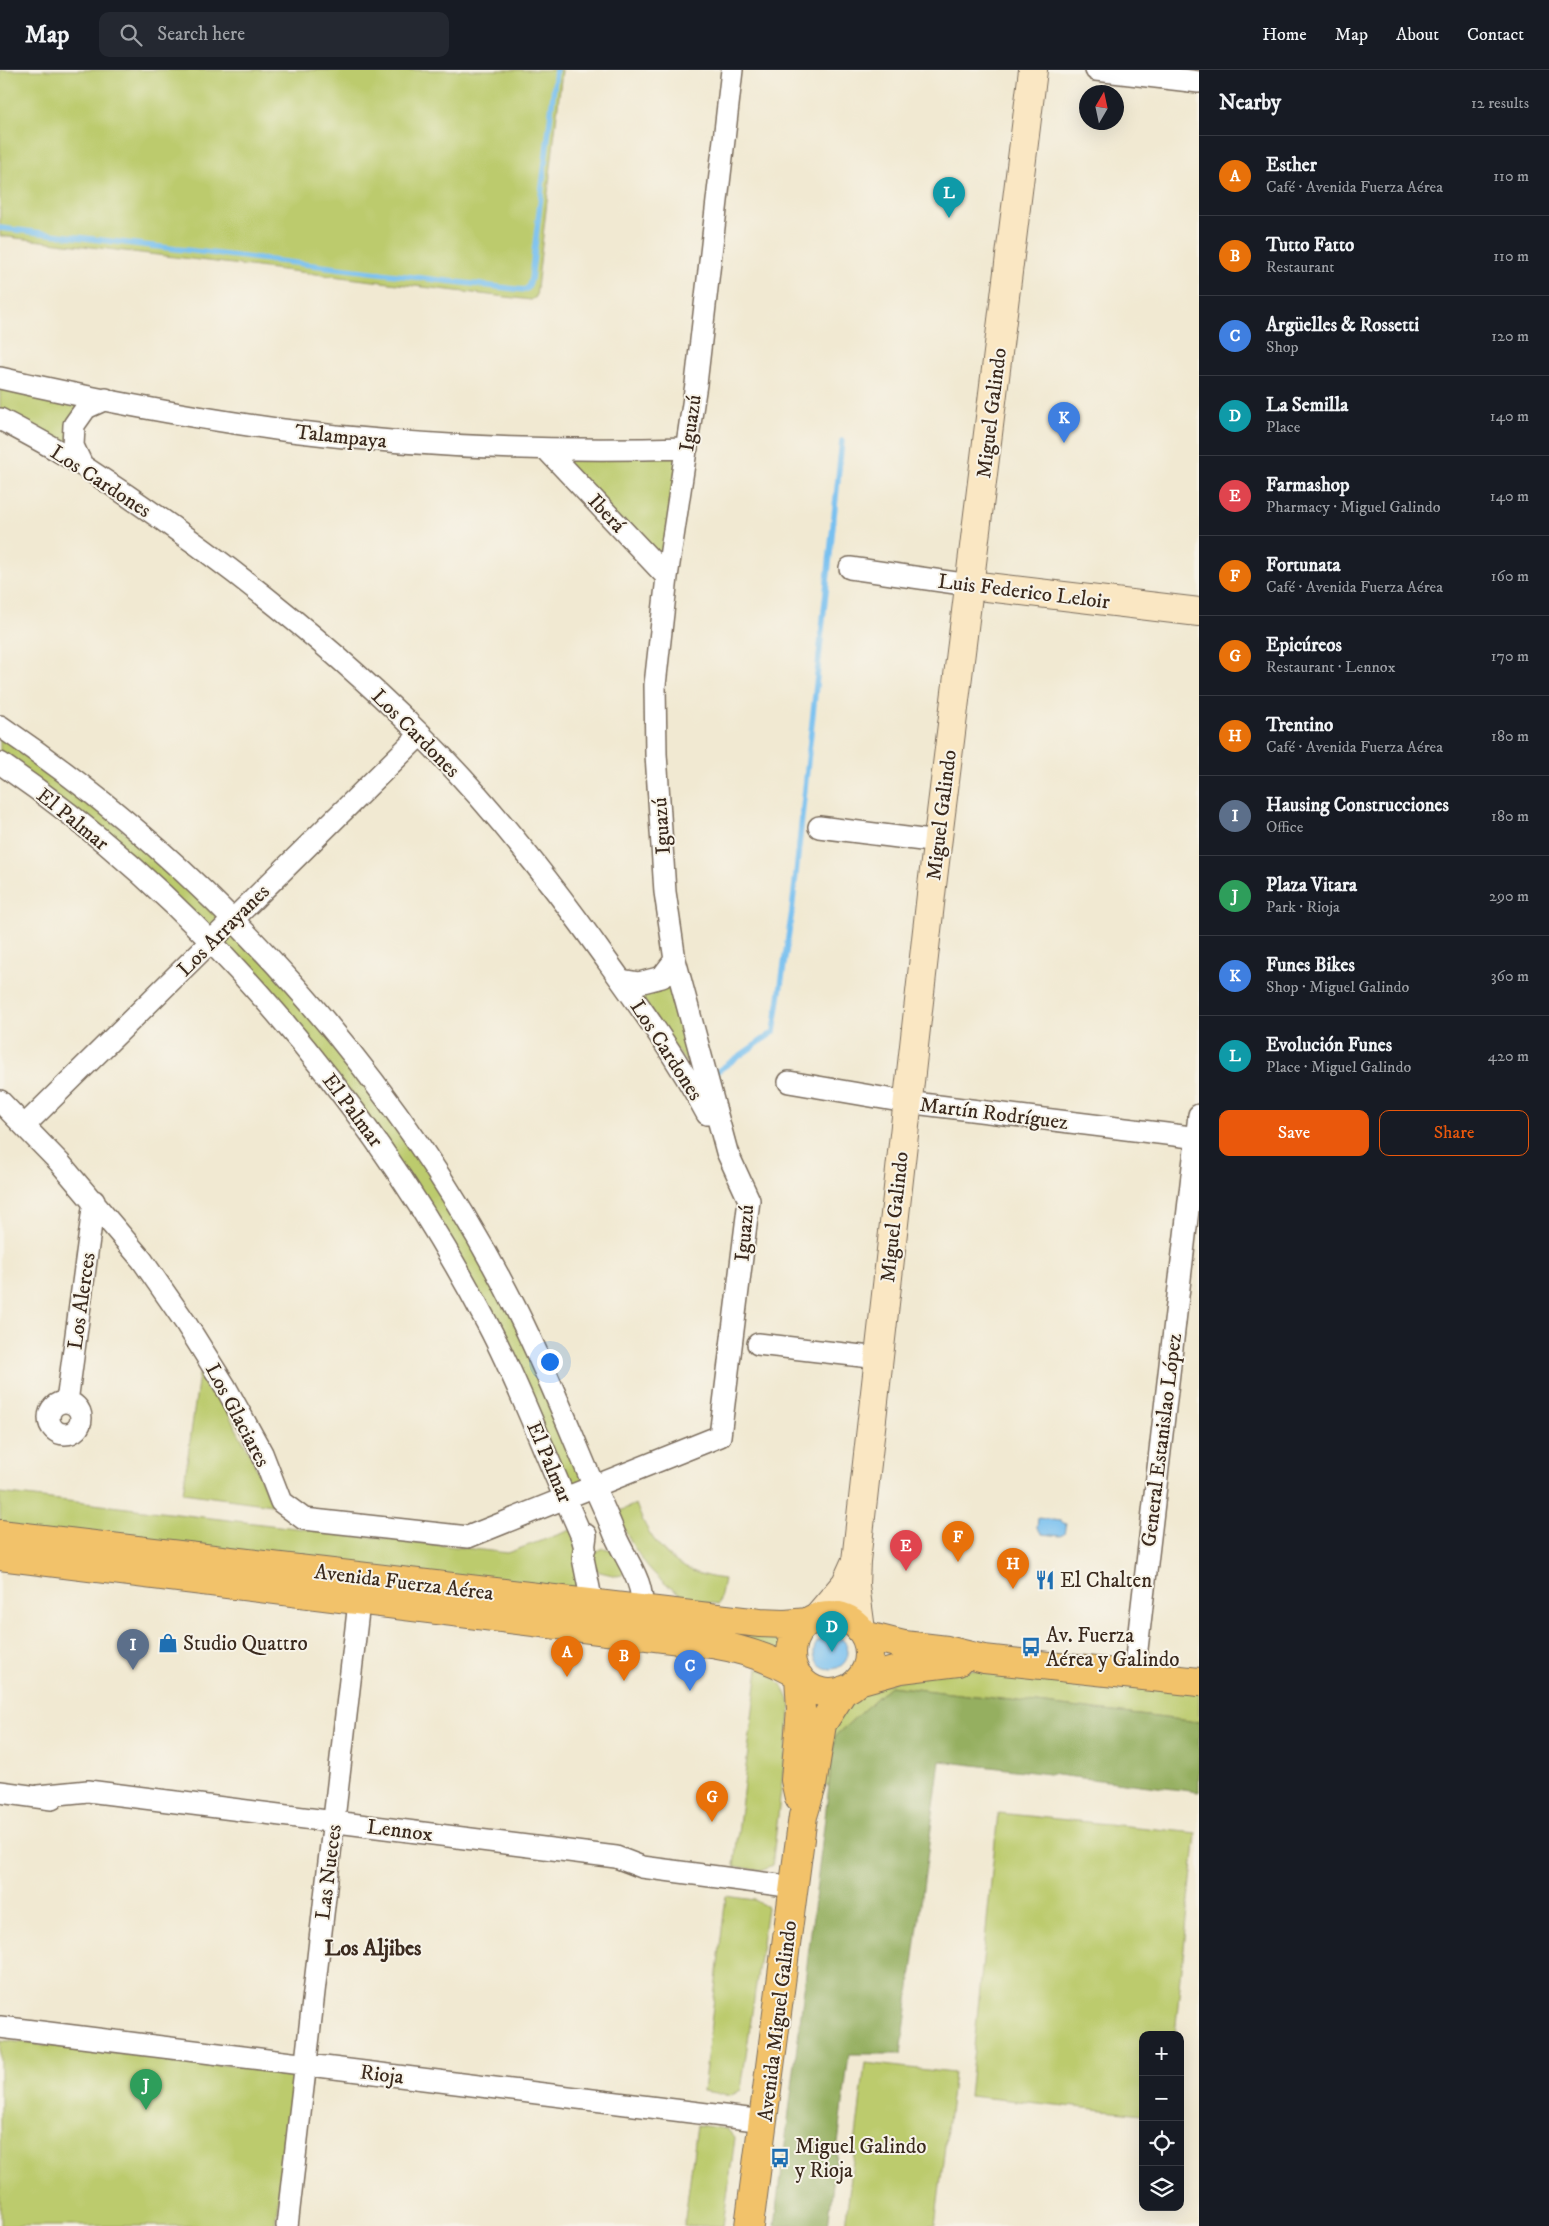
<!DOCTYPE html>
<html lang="en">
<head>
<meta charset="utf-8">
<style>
	:root { --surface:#171b24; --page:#242831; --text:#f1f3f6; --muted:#9ea1a6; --line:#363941; --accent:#ea580c }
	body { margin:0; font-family:"IM FELL DW Pica",serif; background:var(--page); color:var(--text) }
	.controls { position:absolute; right:15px; bottom:15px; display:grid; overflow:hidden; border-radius:10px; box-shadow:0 5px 20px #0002 }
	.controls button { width:45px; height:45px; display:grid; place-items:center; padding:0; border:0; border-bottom:1px solid var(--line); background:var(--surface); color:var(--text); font:25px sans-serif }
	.compass { position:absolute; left:1079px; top:15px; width:45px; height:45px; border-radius:50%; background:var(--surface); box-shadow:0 5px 20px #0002; rotate:9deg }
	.you { position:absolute; left:549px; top:1291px; width:18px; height:18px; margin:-12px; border:4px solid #fff; border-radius:50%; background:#1a73e8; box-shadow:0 0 0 8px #1a73e833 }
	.badge { display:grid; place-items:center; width:32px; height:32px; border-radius:50%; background:var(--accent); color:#fff; font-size:16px; font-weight:700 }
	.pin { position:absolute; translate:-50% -41px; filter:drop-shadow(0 1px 2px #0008) }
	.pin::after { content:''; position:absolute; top:26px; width:18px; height:15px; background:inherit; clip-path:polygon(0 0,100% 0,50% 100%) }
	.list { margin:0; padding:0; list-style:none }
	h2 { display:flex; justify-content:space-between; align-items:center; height:65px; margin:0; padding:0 20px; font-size:21px }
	h2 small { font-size:16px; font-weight:400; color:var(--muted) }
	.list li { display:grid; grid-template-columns:32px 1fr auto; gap:15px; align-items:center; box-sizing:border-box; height:80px; padding:0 20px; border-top:1px solid var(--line) }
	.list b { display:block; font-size:19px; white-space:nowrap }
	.list p { margin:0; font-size:16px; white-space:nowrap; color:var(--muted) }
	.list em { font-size:16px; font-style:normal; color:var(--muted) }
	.actions { display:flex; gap:10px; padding:15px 20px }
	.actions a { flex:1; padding:11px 0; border:1px solid var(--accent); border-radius:10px; text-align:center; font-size:18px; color:var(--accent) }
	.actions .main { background:var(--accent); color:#fff }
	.icon { flex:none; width:28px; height:28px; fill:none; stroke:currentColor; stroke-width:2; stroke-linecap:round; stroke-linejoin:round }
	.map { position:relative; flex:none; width:1199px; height:2156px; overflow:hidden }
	header { display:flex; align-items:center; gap:30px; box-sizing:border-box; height:70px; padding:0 25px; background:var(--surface); border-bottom:1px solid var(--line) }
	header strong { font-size:24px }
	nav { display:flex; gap:28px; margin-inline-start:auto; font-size:18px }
	.search { width:350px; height:45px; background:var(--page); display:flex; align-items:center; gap:12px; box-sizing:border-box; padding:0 18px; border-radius:10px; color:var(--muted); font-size:19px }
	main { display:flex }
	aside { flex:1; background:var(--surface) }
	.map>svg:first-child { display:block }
	.green { fill:#bccb6d; stroke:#7c7a46 }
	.forest { fill:#95af60; stroke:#686c3f }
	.water { fill:#77c0f0; stroke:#597587 }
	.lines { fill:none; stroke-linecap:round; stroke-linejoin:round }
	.stream { stroke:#77c0f0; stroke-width:5.5 }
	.street-casing { stroke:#7b6d5d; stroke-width:24 }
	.secondary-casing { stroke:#7b6d5d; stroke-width:30 }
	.primary-casing { stroke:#7b6d5d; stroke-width:30 }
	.street { stroke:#fff; stroke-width:21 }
	.secondary { stroke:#fae7c3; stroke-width:28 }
	.primary { stroke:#f2c26a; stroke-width:28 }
	.labels { text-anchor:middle; stroke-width:4; stroke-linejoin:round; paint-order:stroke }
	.street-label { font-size:21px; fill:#3b2a1e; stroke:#f7f3e8 }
	.poi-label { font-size:21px; fill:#3b2a1e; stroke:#f7f3e8; text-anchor:start }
	.neighbourhood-label { font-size:22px; font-weight:bold; fill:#3b2a1e; stroke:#f7f3e8 }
</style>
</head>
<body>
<header>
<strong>Map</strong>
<div class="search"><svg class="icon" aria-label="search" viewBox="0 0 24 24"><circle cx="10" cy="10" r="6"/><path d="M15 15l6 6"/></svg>Search here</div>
<nav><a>Home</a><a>Map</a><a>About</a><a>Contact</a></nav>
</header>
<main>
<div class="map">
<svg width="1199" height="2156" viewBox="0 0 1199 2156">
	<rect width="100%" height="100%" fill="#f7f3e8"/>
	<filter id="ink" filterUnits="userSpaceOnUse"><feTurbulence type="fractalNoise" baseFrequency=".02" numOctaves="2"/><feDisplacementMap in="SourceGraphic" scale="10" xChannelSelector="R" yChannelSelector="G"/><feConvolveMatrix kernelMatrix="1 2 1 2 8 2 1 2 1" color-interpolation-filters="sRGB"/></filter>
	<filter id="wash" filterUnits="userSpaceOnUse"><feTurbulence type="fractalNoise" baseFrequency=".0096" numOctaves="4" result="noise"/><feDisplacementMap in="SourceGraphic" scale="20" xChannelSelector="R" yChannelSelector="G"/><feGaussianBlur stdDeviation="1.12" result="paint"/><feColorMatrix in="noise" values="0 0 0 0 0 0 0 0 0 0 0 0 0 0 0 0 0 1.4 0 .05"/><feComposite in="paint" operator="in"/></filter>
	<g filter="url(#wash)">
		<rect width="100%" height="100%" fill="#f1e9d2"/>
		<!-- green -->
		<path class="green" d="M0 0H562L536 227 531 230 0 166Z
			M0 308 86 338 73 376 0 349Z
			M687 378 667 507 547 380Z
			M0 656 30 676 298 920 469 1155 594 1416 565 1428 529 1341 391 1092 210 872 0 693Z
			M675 890 710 1023 621 910 639 913Z
			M199 1304 224 1336 251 1386 272 1435 183 1423Z
			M0 1423 507 1483 574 1459 593 1534 800 1559C793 1571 791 1579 792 1592H777L0 1486Z
			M636 1434C651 1476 677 1504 724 1509L719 1534C712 1533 703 1533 696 1531 656 1517 631 1479 617 1442Z
			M603 1478 613 1480 625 1501 622 1505 617 1506 596 1501 590 1486Z
			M758 1598C777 1604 786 1619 791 1636L772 1796 761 1801 734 1796Z
			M973 1600 1199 1623V1652L890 1616 835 1666 829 1716 814 1714 821 1686 849 1626 924 1602Z
			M998 1743 1196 1763 1175 1965H1143V2044L969 2026Z
			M726 1826 755 1830 767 1837 741 2020 730 2025 703 2021Z
			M0 1970 286 2002 295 2006 297 2015 286 2065 275 2156H0Z
			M865 1993 954 2003 935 2156H845Z
			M697 2055 727 2059 735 2068 723 2156H684Z"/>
		<!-- forest -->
		<path class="forest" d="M890 1616 1199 1652V1722L940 1691 901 1984H849L828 2156H775L835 1666Z"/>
		<!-- water -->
		<path class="water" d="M1038 1448 1060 1451 1066 1454 1064 1464 1060 1466 1042 1464 1037 1458Z
			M814 1582a17 17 0 1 1 34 0a17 17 0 1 1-34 0Z"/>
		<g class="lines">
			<!-- stream -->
			<path class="stream" d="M0 158 524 220 528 218 531 209 556 0
				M712 1005 774 962 792 841 842 371"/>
		</g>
	</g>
	<g filter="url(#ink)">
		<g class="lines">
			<defs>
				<path id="street" d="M1096 0 1199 12
					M0 308C93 329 188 347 283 360 417 377 552 382 687 378
					M0 349C28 364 57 379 83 396 203 474 317 562 419 663 488 731 549 809 605 888 641 938 678 989 707 1044
					M547 380 667 507
					M82 395 73 376 74 355 86 338 106 329
					M850 498 970 515
					M0 656C214 801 401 1010 517 1241 545 1297 568 1355 592 1412 600 1430 608 1447 615 1465 628 1496 651 1517 638 1554
					M0 693C202 831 375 1038 488 1255 517 1310 539 1369 564 1426 570 1440 576 1453 582 1467L585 1478
					M819 757 938 772
					M621 910 639 913 662 907 675 890
					M789 1012 906 1032 1199 1068
					M0 1031 60 1093 142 1190 185 1252 225 1316 262 1383 281 1432 304 1449 468 1467 720 1366 749 1130 727 1082 675 890 665 822 656 684 655 615 667 507 696 314 732 0
					M25 1055 421 664
					M758 1274 879 1288
					M49 1348a16 16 0 1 1 32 0a16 16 0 1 1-32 0Z
					M67 1332 94 1131
					M586 1465 583 1488 595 1548
					M1134 1605 1199 1045
					M0 1722 52 1729
					M38 1726 88 1721 616 1787 642 1797 794 1817
					M0 1957 764 2051
					M287 2156 361 1515"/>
				<path id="secondary" d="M970 515 1199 542
					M817 1547 846 1513 855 1493
					M861 1560 855 1515 856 1491 932 816 1033 0"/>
				<path id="primary" d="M0 1464 760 1553 785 1554 808 1552
					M0 1486 712 1574C743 1579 769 1588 796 1603
					M791 1584a39 39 0 1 1 78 0a39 39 0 1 1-78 0Z
					M864 1565 904 1575 947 1580 984 1589 1199 1612
					M858 1611 901 1599 958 1592
					M799 1728 795 1710 801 1639 799 1607
					M749 2156 803 1746 812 1716 822 1654 844 1620"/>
			</defs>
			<!-- street casing -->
			<use href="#street" class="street-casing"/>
			<!-- secondary casing -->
			<use href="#secondary" class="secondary-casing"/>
			<!-- primary casing -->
			<use href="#primary" class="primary-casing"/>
			<!-- street -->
			<use href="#street" class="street"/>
			<!-- secondary -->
			<use href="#secondary" class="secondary"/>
			<!-- primary -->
			<use href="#primary" class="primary"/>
		</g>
	</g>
	<!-- icons -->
	<defs>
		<symbol id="restaurant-bare" viewBox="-9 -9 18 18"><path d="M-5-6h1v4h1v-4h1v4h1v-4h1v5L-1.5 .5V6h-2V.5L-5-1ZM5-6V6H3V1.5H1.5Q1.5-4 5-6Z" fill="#1f6fb2" stroke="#f7f3e8" stroke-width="2.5" paint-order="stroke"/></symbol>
		<symbol id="shop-bare" viewBox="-9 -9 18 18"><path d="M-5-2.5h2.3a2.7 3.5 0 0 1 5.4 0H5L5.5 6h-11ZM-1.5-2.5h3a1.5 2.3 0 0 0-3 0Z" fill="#1f6fb2" stroke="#f7f3e8" stroke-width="2.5" paint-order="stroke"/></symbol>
		<symbol id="bus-bare" viewBox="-9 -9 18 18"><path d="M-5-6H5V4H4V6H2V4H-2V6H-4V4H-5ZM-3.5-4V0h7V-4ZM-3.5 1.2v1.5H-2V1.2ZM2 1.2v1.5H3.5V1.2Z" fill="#1f6fb2" stroke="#f7f3e8" stroke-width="2.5" paint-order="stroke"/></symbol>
	</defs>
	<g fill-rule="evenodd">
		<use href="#restaurant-bare" x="1031" y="1496" width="28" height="28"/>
		<use href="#shop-bare" x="154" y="1559" width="28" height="28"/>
		<use href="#bus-bare" x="1017" y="1563" width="28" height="28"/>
		<use href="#bus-bare" x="766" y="2074" width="28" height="28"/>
	</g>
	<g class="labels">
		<!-- street labels -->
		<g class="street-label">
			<text transform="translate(991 343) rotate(-83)" y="7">Miguel Galindo</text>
			<text transform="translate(690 353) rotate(-82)" y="7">Iguazú</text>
			<text transform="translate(341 366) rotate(6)" y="7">Talampaya</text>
			<text transform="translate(101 411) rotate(33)" y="7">Los Cardones</text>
			<text transform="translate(607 443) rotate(47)" y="7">Iberá</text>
			<text transform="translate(1024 521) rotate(7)" y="7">Luis Federico Leloir</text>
			<text transform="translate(416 663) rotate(45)" y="7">Los Cardones</text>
			<text transform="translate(941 745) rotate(-83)" y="7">Miguel Galindo</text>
			<text transform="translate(73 749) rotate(39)" y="7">El Palmar</text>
			<text transform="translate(661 756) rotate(-94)" y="7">Iguazú</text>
			<text transform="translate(223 860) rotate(-45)" y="7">Los Arrayanes</text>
			<text transform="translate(667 980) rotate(57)" y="7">Los Cardones</text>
			<text transform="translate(353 1040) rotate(53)" y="7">El Palmar</text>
			<text transform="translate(994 1043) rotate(7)" y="7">Martín Rodríguez</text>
			<text transform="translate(894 1147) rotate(-84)" y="7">Miguel Galindo</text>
			<text transform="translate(744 1163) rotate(-85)" y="7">Iguazú</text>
			<text transform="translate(81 1231) rotate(-82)" y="7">Los Alerces</text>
			<text transform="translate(238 1345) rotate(62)" y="7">Los Glaciares</text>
			<text transform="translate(1161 1370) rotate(-83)" y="7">General Estanislao López</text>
			<text transform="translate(550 1392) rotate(67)" y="7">El Palmar</text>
			<text transform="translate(404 1512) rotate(7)" y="7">Avenida Fuerza Aérea</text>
			<text transform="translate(400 1760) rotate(7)" y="7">Lennox</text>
			<text transform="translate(328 1802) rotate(-83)" y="7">Las Nueces</text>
			<text transform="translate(777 1951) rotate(-83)" y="7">Avenida Miguel Galindo</text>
			<text transform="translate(382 2004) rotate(7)" y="7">Rioja</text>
		</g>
		<!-- poi labels -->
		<g class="poi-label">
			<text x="1060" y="1517">El Chalten</text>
			<text x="1046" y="1572">Av. Fuerza<tspan x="1046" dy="24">Aérea y Galindo</tspan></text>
			<text x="183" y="1580">Studio Quattro</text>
			<text x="795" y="2083">Miguel Galindo<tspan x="795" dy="24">y Rioja</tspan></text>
		</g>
		<!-- neighbourhood labels -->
		<g class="neighbourhood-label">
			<text x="373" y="1885">Los Aljibes</text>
		</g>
	</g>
</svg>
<div class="controls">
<button>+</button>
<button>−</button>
<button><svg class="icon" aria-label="locate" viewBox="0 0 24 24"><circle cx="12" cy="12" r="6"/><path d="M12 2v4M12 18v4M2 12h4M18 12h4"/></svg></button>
<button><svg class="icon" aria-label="layers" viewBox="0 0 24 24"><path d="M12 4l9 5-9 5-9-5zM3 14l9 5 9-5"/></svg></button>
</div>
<svg class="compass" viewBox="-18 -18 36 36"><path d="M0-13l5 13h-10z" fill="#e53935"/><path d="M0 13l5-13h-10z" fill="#9ea1a6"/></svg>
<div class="you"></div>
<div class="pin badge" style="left:567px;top:1607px;background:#e8710a">A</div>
<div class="pin badge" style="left:624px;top:1611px;background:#e8710a">B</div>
<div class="pin badge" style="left:690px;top:1621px;background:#3f7fe0">C</div>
<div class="pin badge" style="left:832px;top:1582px;background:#0f9aa8">D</div>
<div class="pin badge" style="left:906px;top:1501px;background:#e0444e">E</div>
<div class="pin badge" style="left:958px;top:1492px;background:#e8710a">F</div>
<div class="pin badge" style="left:712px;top:1752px;background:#e8710a">G</div>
<div class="pin badge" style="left:1013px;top:1519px;background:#e8710a">H</div>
<div class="pin badge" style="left:133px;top:1600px;background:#5c6f8a">I</div>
<div class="pin badge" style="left:146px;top:2040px;background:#2e9e5b">J</div>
<div class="pin badge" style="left:1064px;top:373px;background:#3f7fe0">K</div>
<div class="pin badge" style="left:949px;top:148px;background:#0f9aa8">L</div>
</div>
<aside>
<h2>Nearby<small>12 results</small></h2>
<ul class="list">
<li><span class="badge" style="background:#e8710a">A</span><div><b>Esther</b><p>Café · Avenida Fuerza Aérea</p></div><em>110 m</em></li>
<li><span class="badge" style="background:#e8710a">B</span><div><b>Tutto Fatto</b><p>Restaurant</p></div><em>110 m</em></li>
<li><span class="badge" style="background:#3f7fe0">C</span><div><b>Argüelles &amp; Rossetti</b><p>Shop</p></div><em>120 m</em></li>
<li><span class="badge" style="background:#0f9aa8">D</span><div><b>La Semilla</b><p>Place</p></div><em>140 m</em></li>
<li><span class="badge" style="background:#e0444e">E</span><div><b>Farmashop</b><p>Pharmacy · Miguel Galindo</p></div><em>140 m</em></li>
<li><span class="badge" style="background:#e8710a">F</span><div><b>Fortunata</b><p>Café · Avenida Fuerza Aérea</p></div><em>160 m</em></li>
<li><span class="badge" style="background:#e8710a">G</span><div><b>Epicúreos</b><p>Restaurant · Lennox</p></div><em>170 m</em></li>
<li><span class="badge" style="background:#e8710a">H</span><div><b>Trentino</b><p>Café · Avenida Fuerza Aérea</p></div><em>180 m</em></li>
<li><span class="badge" style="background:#5c6f8a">I</span><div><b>Hausing Construcciones</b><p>Office</p></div><em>180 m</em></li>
<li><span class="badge" style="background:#2e9e5b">J</span><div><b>Plaza Vitara</b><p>Park · Rioja</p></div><em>290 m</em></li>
<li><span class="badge" style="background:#3f7fe0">K</span><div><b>Funes Bikes</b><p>Shop · Miguel Galindo</p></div><em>360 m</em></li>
<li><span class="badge" style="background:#0f9aa8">L</span><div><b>Evolución Funes</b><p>Place · Miguel Galindo</p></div><em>420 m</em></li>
</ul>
<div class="actions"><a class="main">Save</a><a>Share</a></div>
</aside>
</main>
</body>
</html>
